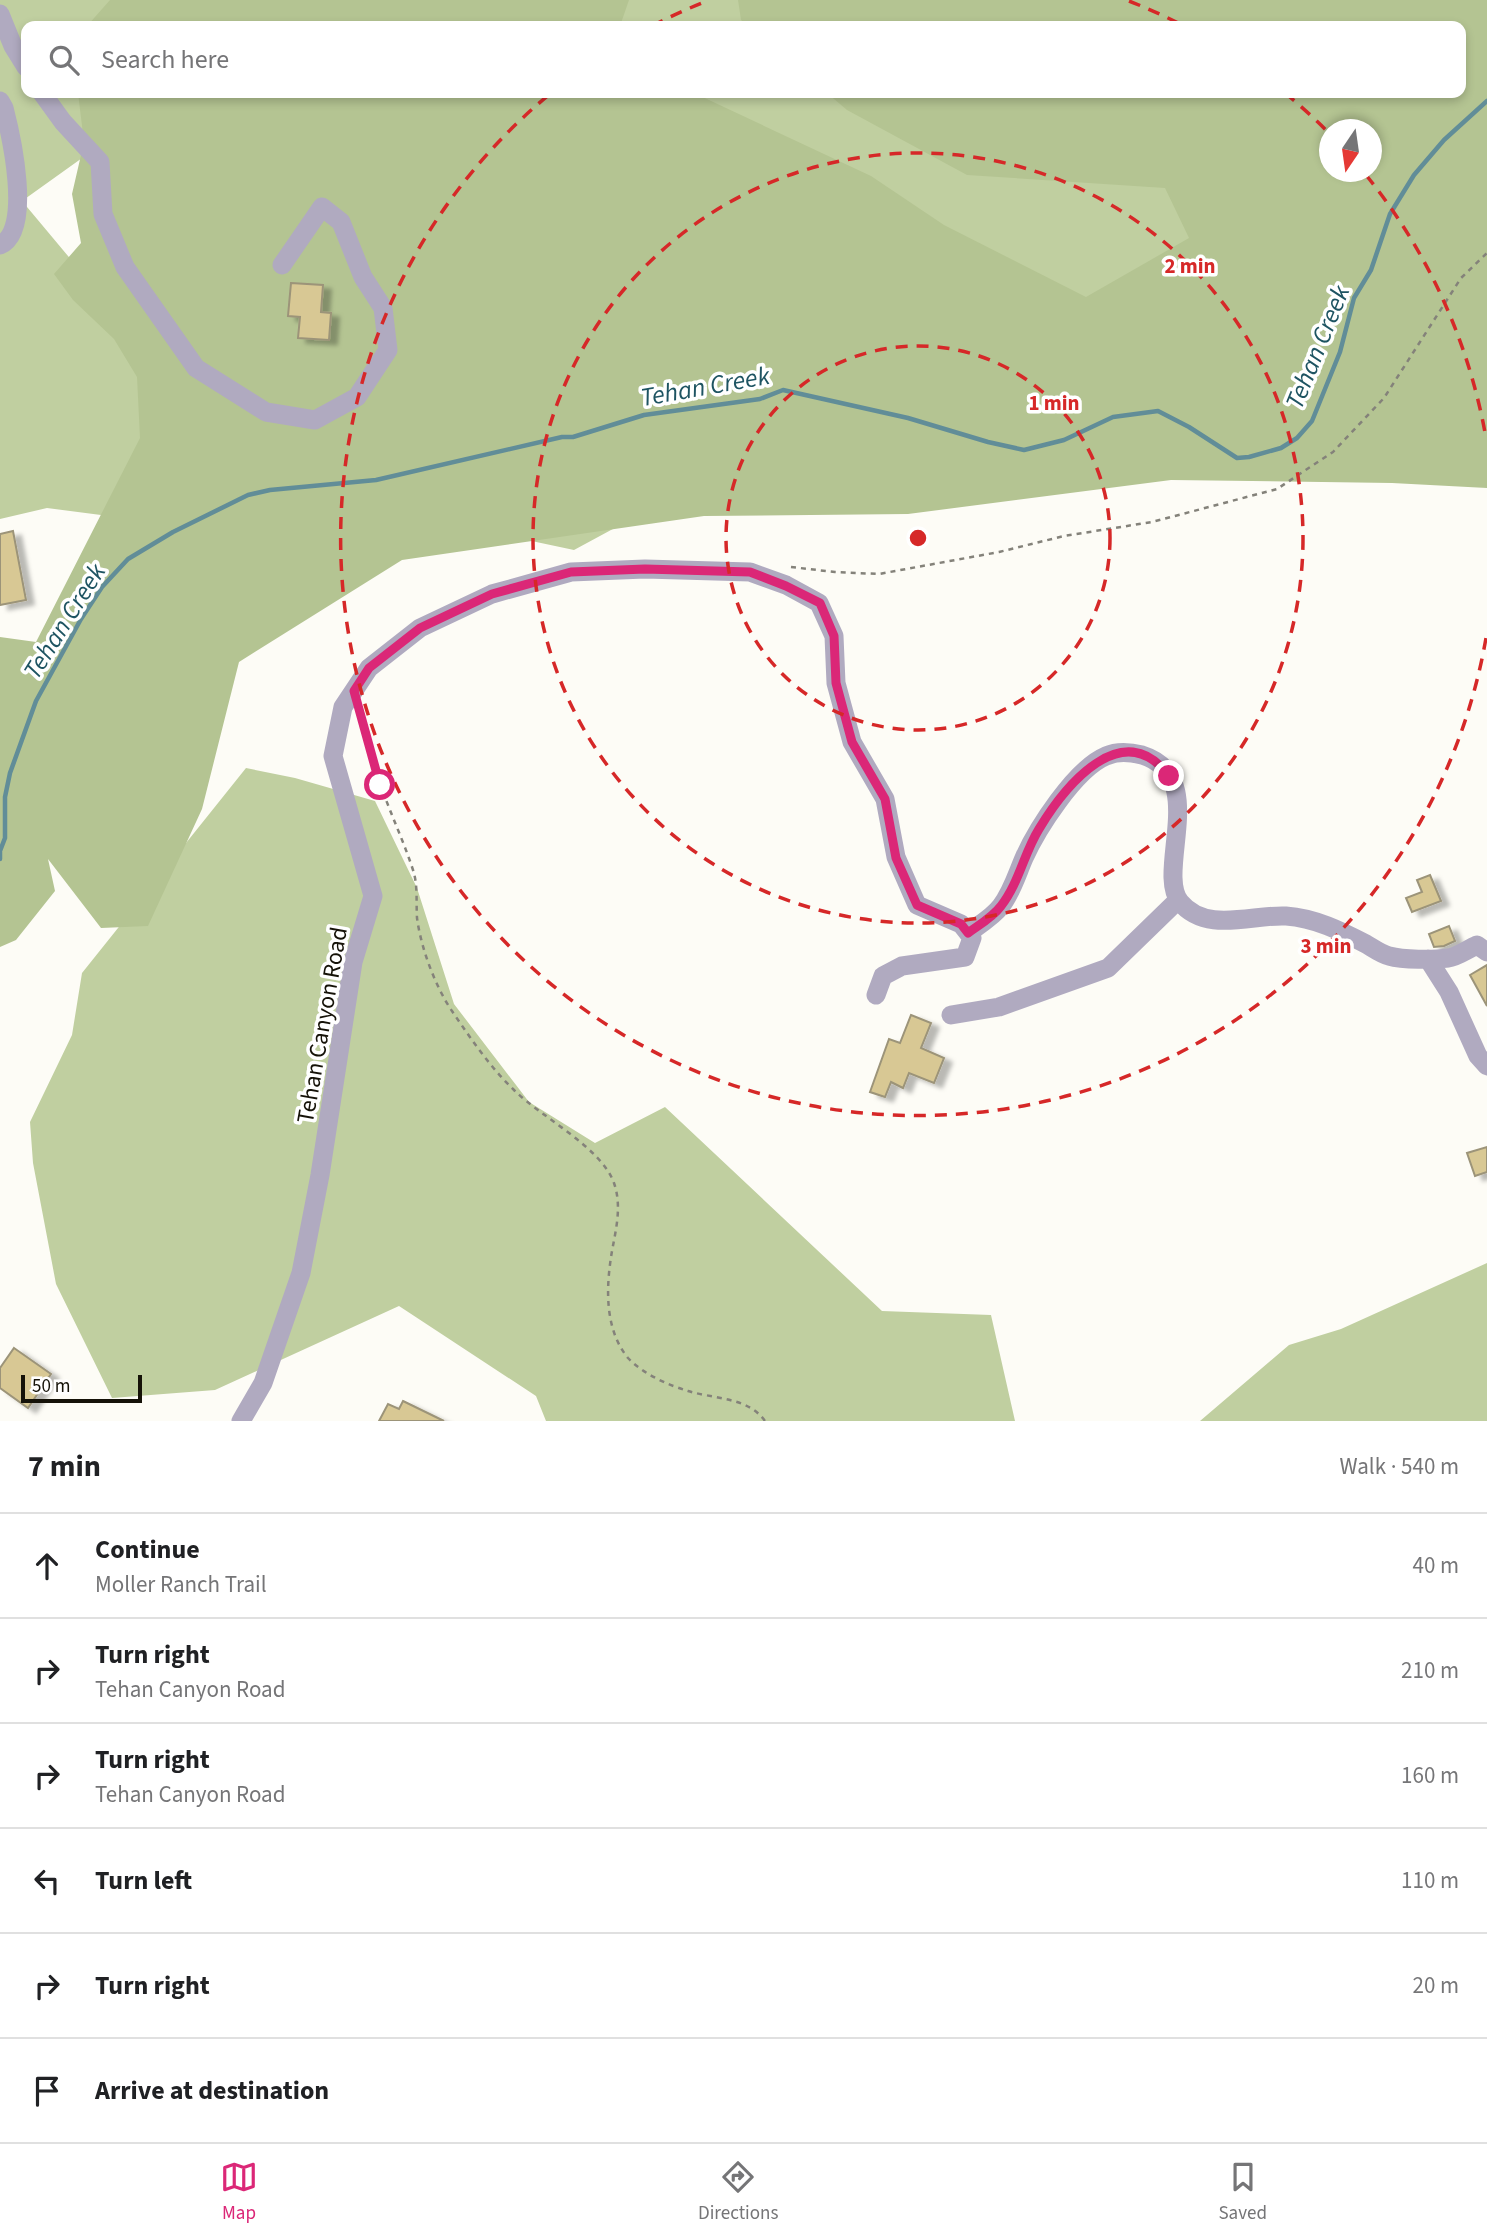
<!DOCTYPE html>
<html lang="en">
<head>
<meta charset="utf-8">
<style>
	:root { --surface:#fff; --page:#f6f6f6; --text:#202124; --muted:#757577; --line:#e0e0e0; --accent:#db2777 }
	body { margin:0; font-family:"Source Sans 3",sans-serif; background:var(--page); color:var(--text) }
	.compass { position:absolute; left:1319px; top:119px; width:63px; height:63px; border-radius:50%; background:var(--surface); box-shadow:0 4px 10px #0003; rotate:193deg }
	.scale { position:absolute; left:21px; bottom:18px; width:121px; box-sizing:border-box; padding-left:7px; border:4px solid #151208; border-top:0; font-size:19px; line-height:24px; white-space:nowrap; color:#151208; -webkit-text-stroke:5px #fff; paint-order:stroke }
	.stop { position:absolute; width:21px; height:21px; margin:-16px; border:5px solid #db2777; border-radius:50%; background:#fff }
	.stop.end { background:#db2777; border-color:#fff; box-shadow:0 2px 7px #0008 }
	.list { margin:0; padding:0; list-style:none }
	h2 { display:flex; justify-content:space-between; align-items:center; height:91px; margin:0; padding:0 28px; font-size:30px }
	h2 small { font-size:23px; font-weight:400; color:var(--muted) }
	.list li { display:grid; grid-template-columns:46px 1fr auto; gap:21px; align-items:center; box-sizing:border-box; height:105px; padding:0 28px; border-top:2px solid var(--line) }
	.list b { display:block; font-size:26px; white-space:nowrap }
	.list p { margin:0; font-size:23px; white-space:nowrap; color:var(--muted) }
	.list em { font-size:23px; font-style:normal; color:var(--muted) }
	.icon { flex:none; width:38px; height:38px; fill:none; stroke:currentColor; stroke-width:2; stroke-linecap:round; stroke-linejoin:round }
	.map { position:relative; flex:none; width:1487px; height:1421px; overflow:hidden }
	.search { position:absolute; background:var(--surface); box-shadow:0 4px 10px #0003; left:21px; right:21px; top:21px; height:77px; display:flex; align-items:center; gap:18px; box-sizing:border-box; padding:0 24px; border-radius:14px; color:var(--muted); font-size:26px }
	.sheet { height:721px; background:var(--surface) }
	nav { display:flex; justify-content:space-around; align-items:center; box-sizing:border-box; height:98px; border-top:2px solid var(--line); background:var(--surface); font-size:19px; color:var(--muted) }
	nav a { display:grid; justify-items:center; gap:4px }
	nav .on { color:var(--accent) }
	.map>svg:first-child { display:block }
	.green { fill:#c0cfa0 }
	.forest { fill:#b4c492; fill-rule:evenodd }
	.lines { fill:none; stroke-linecap:round; stroke-linejoin:round }
	.stream { stroke:#618d98; stroke-width:4.5 }
	.building { fill:#d8c894; stroke:#9c9479; stroke-width:2; filter:url(#shadow) }
	.path { stroke:#84827a; stroke-width:2.5; stroke-dasharray:5 5; stroke-linecap:butt }
	.minor { stroke:#b0aac0; stroke-width:19 }
	.route { stroke:#db2777; stroke-width:9 }
	.ring { fill:none; stroke:#d62828; stroke-width:3.5; stroke-dasharray:12 9 }
	.labels { text-anchor:middle; stroke-width:7; stroke-linejoin:round; paint-order:stroke }
	.street-label { font-size:24px; fill:#151208; stroke:#fff }
	.water-label { font-size:26px; font-style:italic; fill:#1e5462; stroke:#fff }
	.centre { fill:#d62828; stroke:#fff; stroke-width:3.5 }
	.ring-label { font-size:21px; text-anchor:middle; font-weight:bold; fill:#d62828; stroke:#fff; stroke-width:7; stroke-linejoin:round; paint-order:stroke }
</style>
</head>
<body>
<div class="map">
<svg width="1487" height="1421" viewBox="0 0 1487 1421">
	<defs>
		<filter id="shadow"><feDropShadow dx="8" dy="4.5" stdDeviation="2" flood-color="#0004"/></filter>
	</defs>
	<rect width="100%" height="100%" fill="#fdfcf6"/>
	<!-- green -->
	<path class="green" d="M0 0H1487V127L1461 93V26H26V93H173L22 201 196 409 338 93H1314L1252 376 759 450 574 550 191 469 178 525 47 508 0 519Z
		M246 768 295 778 375 801 417 888 454 1004 529 1102 595 1143 665 1107 882 1311 991 1315 1015 1421H546L536 1396 399 1306 215 1390 112 1398 56 1284 33 1163 30 1122 72 1035 82 973Z
		M1487 1263V1421H1200L1289 1345 1341 1329Z"/>
	<!-- forest -->
	<path class="forest" d="M110 0H629L620 26H87Z
		M738 0H1487V488L1392 483 1171 480 908 514 704 516 402 560 239 662 202 809 148 926 101 928 48 859 55 891 16 940 0 947V637L36 642 140 438 137 377 114 339 73 300 54 274 81 243 72 194 84 142 78 93H694L871 176 944 225 1086 297 1189 238 1165 188 967 175 847 110 827 93H1461V26H748L741 20ZM1330 130H1372V172H1330Z"/>
	<g class="lines">
		<!-- stream -->
		<path class="stream" d="M0 851 5 838V797L10 773 36 701 81 619 102 587 128 559 173 532 248 495 270 490 376 480 562 437H573L644 415 760 399 783 390 908 418 988 442 1024 450 1064 440 1113 417 1158 411 1189 427 1237 458 1249 457 1281 448 1297 438 1312 421 1340 352 1354 298 1371 270 1390 214 1414 175 1444 140 1487 101
			M0 852V859"/>
	</g>
	<!-- building -->
	<path class="building" d="M291 283 323 285 321 312 331 313 329 340 298 338 300 317 288 316Z
		M13 531 26 600 0 605V534Z
		M1430 875 1441 901 1412 912 1406 898 1422 892 1417 880Z
		M1449 926 1455 941 1444 946 1434 947 1429 934Z
		M1487 965V1006L1470 975Z
		M911 1015 931 1023 921 1048 944 1058 934 1083 909 1073 903 1088 891 1082 885 1097 870 1092 889 1039 900 1043Z
		M1487 1147V1172L1475 1176 1467 1153Z
		M14 1348 51 1374 28 1408 0 1388V1368Z
		M403 1401 444 1421H379L388 1404 399 1409Z"/>
	<g class="lines">
		<!-- path -->
		<path class="path" d="M791 567 835 572 879 574 999 552 1064 536 1152 522 1277 489 1333 452 1384 398 1461 278 1487 253
			M360 715C367 739 373 763 381 786 391 815 404 842 413 870 418 885 416 902 417 918 421 948 435 986 452 1011 471 1039 490 1067 514 1090 542 1118 601 1147 614 1183 622 1206 616 1229 612 1251 606 1286 604 1329 628 1358 643 1374 668 1385 688 1391 714 1399 748 1397 765 1421"/>
		<!-- minor -->
		<path class="minor" d="M0 14 13 46 26 67
			M42 93 63 122 100 162 103 214 125 267 196 368 266 412 315 420 357 397 388 350 383 308 363 277 341 222 322 207 282 265
			M0 101 4 108C11 135 33 231 0 245
			M968 933C979 925 993 917 1001 906 1012 892 1017 874 1024 858 1037 829 1075 769 1106 756 1117 751 1130 752 1142 755 1210 776 1155 871 1180 902 1206 934 1253 914 1286 916 1315 918 1341 931 1366 944 1373 948 1381 954 1389 956 1403 960 1434 960 1448 958 1457 957 1468 949 1477 945L1487 952
			M1428 959 1449 992 1478 1056 1487 1066
			M951 1015 999 1007 1108 968 1178 900
			M241 1421 263 1383 301 1273 320 1175 353 962 373 896 333 756 343 707 369 668 420 628 492 594 571 572 645 569 750 572 786 585 819 603 834 636 836 683 852 742 885 799 896 857 917 905 961 924 972 938 965 957 902 966 883 976 876 995"/>
	</g>
	<g class="lines">
		<!-- route -->
		<path class="route" d="M380 785 354 691 369 668 420 628 492 594 571 572 645 569 750 572 786 586 820 603 834 636 836 683 852 742 885 799 896 858 917 905 961 924 968 933C979 925 993 917 1001 906 1019 883 1024 853 1039 829 1065 786 1123 714 1169 776"/>
	</g>
	<!-- distance rings -->
	<g class="ring">
		<circle cx="918" cy="538" r="192"/>
		<circle cx="918" cy="538" r="385"/>
		<path d="M1486 638A577 577 0 1 1 551 93M652 26A577 577 0 0 1 707 1M1129 1A577 577 0 0 1 1184 26M1285 93A577 577 0 0 1 1326 130M1366 175A577 577 0 0 1 1486 438"/>
	</g>
	<g class="labels">
		<!-- street labels -->
		<g class="street-label">
			<text transform="translate(322 1025) rotate(-80)" y="8">Tehan Canyon Road</text>
		</g>
		<!-- water labels -->
		<g class="water-label">
			<text transform="translate(1317 347) rotate(-68)" y="9">Tehan Creek</text>
			<text transform="translate(705 386) rotate(-10)" y="9">Tehan Creek</text>
			<text transform="translate(64 621) rotate(-58)" y="9">Tehan Creek</text>
		</g>
	</g>
	<circle cx="918" cy="538" r="10" class="centre"/>
	<g class="ring-label">
		<text x="1190" y="273">2 min</text>
		<text x="1054" y="410">1 min</text>
		<text x="1326" y="953">3 min</text>
	</g>
</svg>
<svg class="compass" viewBox="-18 -18 36 36"><path d="M0-13l5 13h-10z" fill="#e53935"/><path d="M0 13l5-13h-10z" fill="#757577"/></svg>
<div class="scale">50 m</div>
<div class="stop" style="left:380px;top:785px"></div>
<div class="stop end" style="left:1169px;top:776px"></div>
<div class="search"><svg class="icon" aria-label="search" viewBox="0 0 24 24"><circle cx="10" cy="10" r="6"/><path d="M15 15l6 6"/></svg>Search here</div>
</div>
<section class="sheet">
<h2>7 min<small>Walk · 540 m</small></h2>
<ul class="list">
<li><svg class="icon" aria-label="ahead" viewBox="0 0 24 24"><path d="M12 20V5M6 11l6-6 6 6"/></svg><div><b>Continue</b><p>Moller Ranch Trail</p></div><em>40 m</em></li>
<li><svg class="icon" aria-label="right" viewBox="0 0 24 24"><path d="M7 20v-9h11M14 6l5 5-5 5"/></svg><div><b>Turn right</b><p>Tehan Canyon Road</p></div><em>210 m</em></li>
<li><svg class="icon" aria-label="right" viewBox="0 0 24 24"><path d="M7 20v-9h11M14 6l5 5-5 5"/></svg><div><b>Turn right</b><p>Tehan Canyon Road</p></div><em>160 m</em></li>
<li><svg class="icon" aria-label="left" viewBox="0 0 24 24"><path d="M17 20v-9H6M10 6l-5 5 5 5"/></svg><div><b>Turn left</b></div><em>110 m</em></li>
<li><svg class="icon" aria-label="right" viewBox="0 0 24 24"><path d="M7 20v-9h11M14 6l5 5-5 5"/></svg><div><b>Turn right</b></div><em>20 m</em></li>
<li><svg class="icon" aria-label="arrive" viewBox="0 0 24 24"><path d="M6 21V4h12l-3 4 3 4H6"/></svg><div><b>Arrive at destination</b></div></li>
</ul>
</section>
<nav>
<a class="on"><svg class="icon" aria-label="map" viewBox="0 0 24 24"><path d="M3 6l6-2 6 2 6-2v14l-6 2-6-2-6 2zM9 4v14M15 6v14"/></svg>Map</a>
<a><svg class="icon" aria-label="directions" viewBox="0 0 24 24"><path d="M12 3l9 9-9 9-9-9zM9 14v-3h6M13 9l2 2-2 2"/></svg>Directions</a>
<a><svg class="icon" aria-label="saved" viewBox="0 0 24 24"><path d="M7 4h10v16l-5-4-5 4z"/></svg>Saved</a>
</nav>
</body>
</html>
